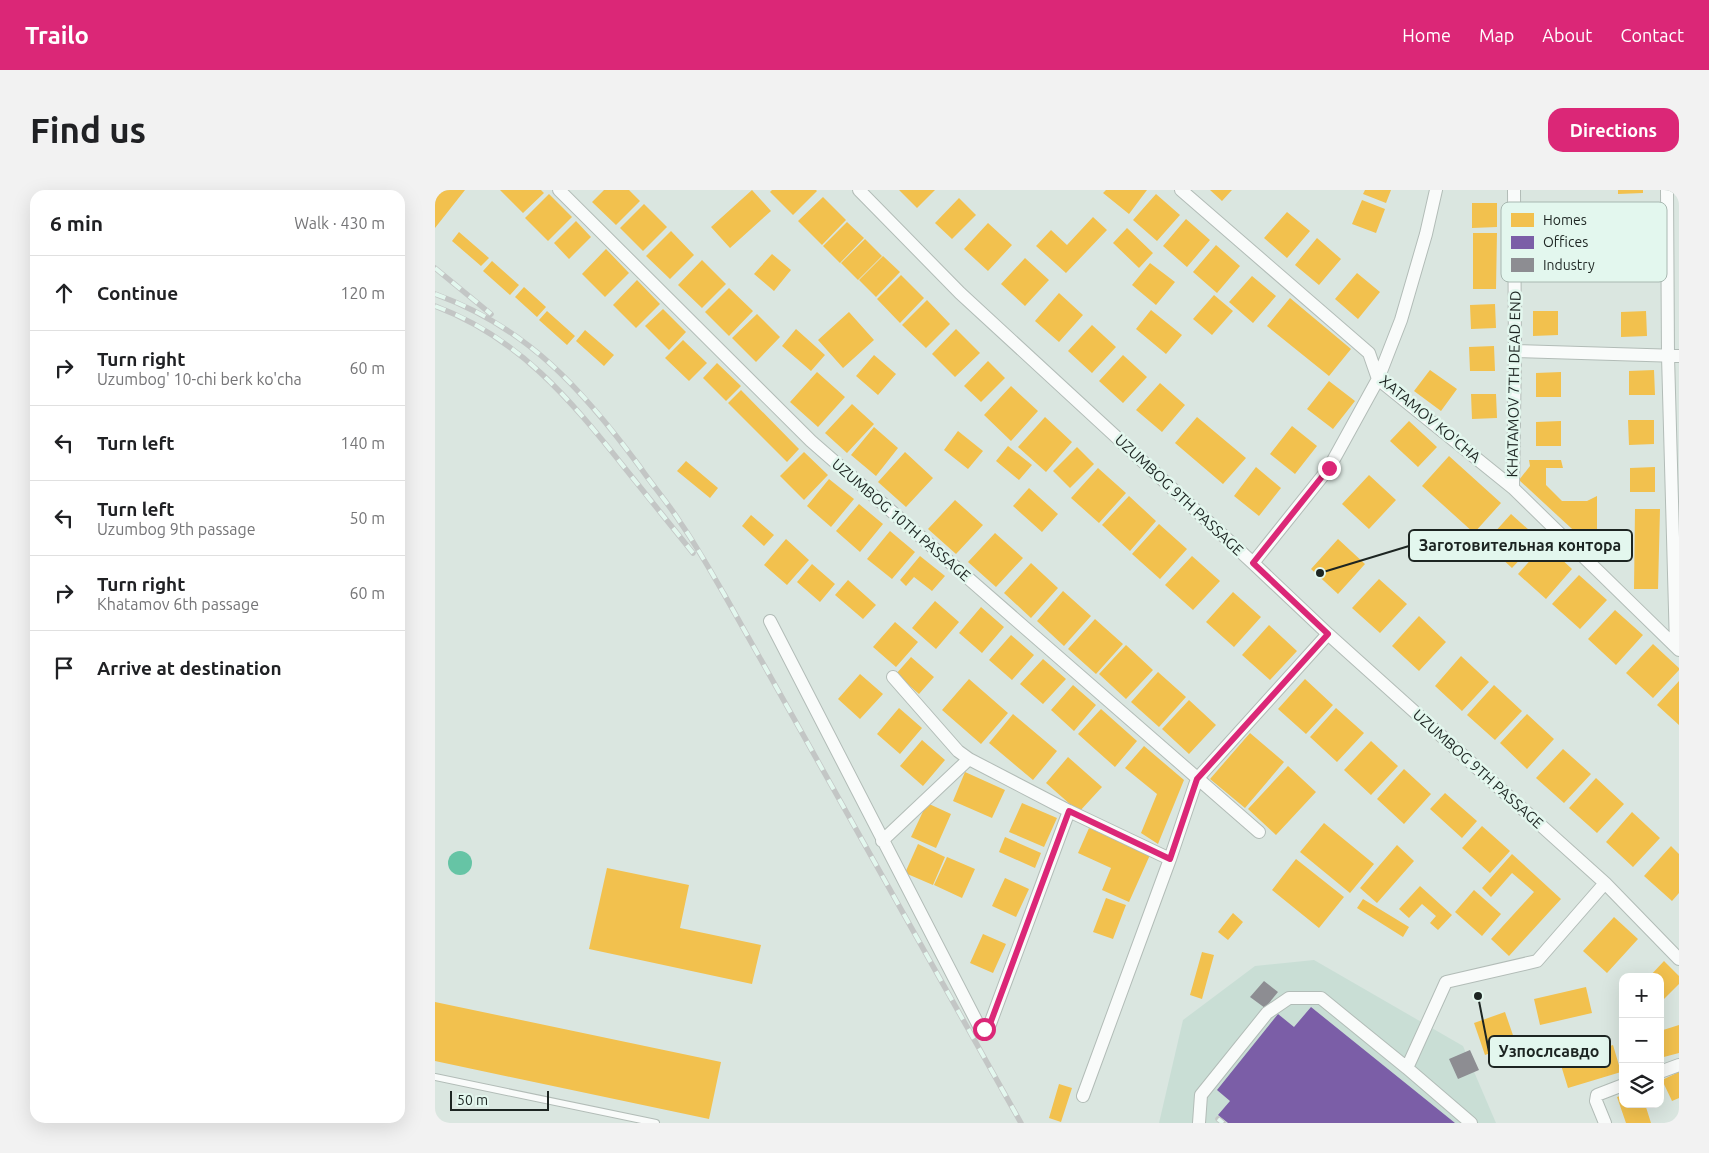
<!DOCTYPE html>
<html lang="en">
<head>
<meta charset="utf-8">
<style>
	:root { --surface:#fff; --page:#f2f2f2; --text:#202124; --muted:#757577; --line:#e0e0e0; --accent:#db2777 }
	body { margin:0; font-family:Ubuntu,sans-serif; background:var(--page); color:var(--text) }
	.controls { position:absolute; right:15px; bottom:15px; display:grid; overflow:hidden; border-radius:10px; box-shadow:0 5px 20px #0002 }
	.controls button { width:45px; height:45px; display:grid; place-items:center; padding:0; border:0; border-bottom:1px solid var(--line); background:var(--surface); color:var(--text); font:25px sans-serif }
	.scale { position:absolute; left:15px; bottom:12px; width:99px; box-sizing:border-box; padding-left:5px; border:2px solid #1d2522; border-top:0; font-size:14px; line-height:18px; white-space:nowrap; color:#1d2522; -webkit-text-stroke:4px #e3f7ee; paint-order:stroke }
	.stop { position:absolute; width:15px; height:15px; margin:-11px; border:4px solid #db2777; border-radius:50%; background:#fff }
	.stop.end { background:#db2777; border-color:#fff; box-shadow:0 1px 5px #0008 }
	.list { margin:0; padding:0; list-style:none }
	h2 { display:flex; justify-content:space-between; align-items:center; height:65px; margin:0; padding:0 20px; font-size:21px }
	h2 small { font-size:16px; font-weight:400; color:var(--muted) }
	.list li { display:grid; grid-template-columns:32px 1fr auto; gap:15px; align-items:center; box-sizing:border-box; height:75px; padding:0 20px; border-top:1px solid var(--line) }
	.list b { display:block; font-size:19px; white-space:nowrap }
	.list p { margin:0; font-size:16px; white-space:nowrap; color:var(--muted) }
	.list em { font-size:16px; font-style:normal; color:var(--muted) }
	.icon { flex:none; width:28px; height:28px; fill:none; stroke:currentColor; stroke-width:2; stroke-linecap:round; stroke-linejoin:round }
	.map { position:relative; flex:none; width:1244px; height:933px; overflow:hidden; border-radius:15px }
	header { display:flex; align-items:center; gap:30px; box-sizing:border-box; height:70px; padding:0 25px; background:var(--accent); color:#fff }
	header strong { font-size:24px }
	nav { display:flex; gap:28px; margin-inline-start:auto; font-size:18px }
	.intro { display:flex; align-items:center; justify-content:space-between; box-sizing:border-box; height:120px; padding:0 30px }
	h1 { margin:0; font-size:35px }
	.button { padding:12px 22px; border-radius:15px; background:var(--accent); color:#fff; font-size:18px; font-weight:700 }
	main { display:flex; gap:30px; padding:0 30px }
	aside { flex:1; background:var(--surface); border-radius:15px; box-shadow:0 5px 20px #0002 }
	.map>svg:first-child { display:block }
	.built { fill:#c9ded5 }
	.water { fill:#66c4a5 }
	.homes { fill:#f2c14e }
	.offices { fill:#7b5ea7 }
	.industry { fill:#8d8d92 }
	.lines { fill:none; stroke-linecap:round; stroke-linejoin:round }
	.service-casing { stroke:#b2bcb7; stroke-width:8 }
	.minor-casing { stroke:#b2bcb7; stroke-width:14 }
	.service { stroke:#f9fbfa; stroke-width:6 }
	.minor { stroke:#f9fbfa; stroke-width:12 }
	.rail-casing { stroke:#c3c6c5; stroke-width:5.5 }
	.rail { stroke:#e3f7ee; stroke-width:4; stroke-dasharray:11; stroke-linecap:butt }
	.route { stroke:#db2777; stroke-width:6 }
	.labels { text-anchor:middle; stroke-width:5; stroke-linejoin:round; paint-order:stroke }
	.street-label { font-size:15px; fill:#1d2522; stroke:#e3f7ee }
	.key { fill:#e3f7ee; stroke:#a8b8b1; stroke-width:1 }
	.key-label { font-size:14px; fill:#1d2522 }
	.leader { fill:none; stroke:#1d2522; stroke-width:2 }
	.callout-dot { fill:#1d2522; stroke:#e3f7ee; stroke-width:2 }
	.callout { fill:#e3f7ee; stroke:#1d2522; stroke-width:2 }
	.callout-label { font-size:16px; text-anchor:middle; font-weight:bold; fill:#1d2522 }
</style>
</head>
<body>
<header>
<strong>Trailo</strong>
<nav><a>Home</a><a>Map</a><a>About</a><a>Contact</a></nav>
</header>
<div class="intro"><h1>Find us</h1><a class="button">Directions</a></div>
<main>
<aside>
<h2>6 min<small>Walk · 430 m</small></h2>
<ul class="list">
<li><svg class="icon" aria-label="ahead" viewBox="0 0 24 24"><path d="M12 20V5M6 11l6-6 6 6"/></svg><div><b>Continue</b></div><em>120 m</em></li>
<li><svg class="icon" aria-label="right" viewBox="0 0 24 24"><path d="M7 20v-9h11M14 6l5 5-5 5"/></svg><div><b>Turn right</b><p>Uzumbog' 10-chi berk ko'cha</p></div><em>60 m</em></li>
<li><svg class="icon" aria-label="left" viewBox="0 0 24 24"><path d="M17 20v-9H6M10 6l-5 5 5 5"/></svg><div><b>Turn left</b></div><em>140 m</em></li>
<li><svg class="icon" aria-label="left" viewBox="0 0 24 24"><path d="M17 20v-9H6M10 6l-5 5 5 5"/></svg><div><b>Turn left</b><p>Uzumbog 9th passage</p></div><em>50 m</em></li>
<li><svg class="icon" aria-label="right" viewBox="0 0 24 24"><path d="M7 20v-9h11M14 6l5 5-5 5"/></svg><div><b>Turn right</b><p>Khatamov 6th passage</p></div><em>60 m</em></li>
<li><svg class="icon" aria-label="arrive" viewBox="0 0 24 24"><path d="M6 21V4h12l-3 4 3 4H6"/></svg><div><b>Arrive at destination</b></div></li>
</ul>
</aside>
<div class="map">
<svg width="1244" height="933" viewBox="0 0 1244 933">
	<rect width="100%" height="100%" fill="#dae6e0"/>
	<!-- built -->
	<path class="built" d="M879 770 1028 856 1061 933H724L748 830 820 776Z"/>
	<!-- water -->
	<path class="water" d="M13 673a12 12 0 1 1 24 0a12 12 0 1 1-24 0Z"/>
	<!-- homes -->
	<path class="homes" d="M0 0H30L0 38Z
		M65 0H106L109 3 88 23Z
		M169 0H194L205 11 181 35 157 12Z
		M317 0 336 21 295 58 276 37Z
		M337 0H381L382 1 358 25 335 2Z
		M464 0H500L482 18Z
		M671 0H712L694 24 668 3Z
		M775 0H797L787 11Z
		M930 0H956L951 13 928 4Z
		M1183 0H1208V3L1183 4Z
		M114 4 137 27 113 51 90 28Z
		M721 4 745 25 722 51 698 30Z
		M388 7 411 30 387 55 363 31Z
		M524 8 541 25 517 49 500 33Z
		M927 10 950 19 941 43 917 34Z
		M1037 13H1062V37L1037 38Z
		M209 14 232 37 208 61 185 38Z
		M852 22 875 41 852 68 829 48Z
		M658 27 672 40 631 83 601 56 616 40 632 55Z
		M751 29 775 50 752 77 728 56Z
		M141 31 156 47 134 69 119 53Z
		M412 32 429 48 405 73 388 56Z
		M553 33 577 55 553 81 529 59Z
		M692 38 718 63 704 78 678 53Z
		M236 41 259 65 235 89 211 66Z
		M24 42 54 68 46 76 17 51Z
		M1038 43H1062L1061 99H1038Z
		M882 48 906 69 884 95 860 75Z
		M430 49 447 66 423 90 406 73Z
		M781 55 805 76 782 103 758 82Z
		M171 59 194 83 170 107 147 84Z
		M337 64 356 80 339 101 319 84Z
		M448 66 465 82 441 107 424 90Z
		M590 68 614 90 590 116 566 94Z
		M267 70 291 94 267 118 243 95Z
		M57 71 84 95 75 105 48 81Z
		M715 73 740 92 721 115 697 95Z
		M922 83 945 102 923 129 900 109Z
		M466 85 489 108 465 133 442 109Z
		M817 86 841 106 818 133 794 112Z
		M202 90 225 114 201 138 178 115Z
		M89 97 111 117 102 127 80 107Z
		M294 98 318 121 294 146 270 122Z
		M624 103 648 125 624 152 600 131Z
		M779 105 798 121 777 145 758 129Z
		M855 108 916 159 894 186 832 136Z
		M492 110 515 134 491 158 467 135Z
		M1060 114 1061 138 1036 139 1035 115Z
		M228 119 251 142 234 160 210 136Z
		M716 120 747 145 731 164 701 139Z
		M112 121 140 146 132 155 104 130Z
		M1098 121H1123V145L1098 146Z
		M1211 121 1212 146 1186 147V122Z
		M414 122 439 150 408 178 383 150Z
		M322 124 345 147 321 172 297 148Z
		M657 135 681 157 657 183 633 161Z
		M361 139 390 165 376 181 347 156Z
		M521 139 545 163 520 187 497 164Z
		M150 140 179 165 169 176 141 151Z
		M248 150 272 173 254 191 230 168Z
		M1059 156 1060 181H1035L1034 157Z
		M439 165 461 184 443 205 421 186Z
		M688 165 712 187 688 213 664 191Z
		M553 171 570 188 546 212 529 196Z
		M282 173 306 196 291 211 268 188Z
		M995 180 1022 199 1006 221 979 201Z
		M1219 180 1220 205H1194V181Z
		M382 182 410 207 383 237 355 212Z
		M1126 182V207H1101V183Z
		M894 191 920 211 898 239 872 219Z
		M725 193 750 215 727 242 701 220Z
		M576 196 603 221 576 251 549 225Z
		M306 200 364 259 352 272 293 213Z
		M1036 204H1061L1062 228 1037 229Z
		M417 214 439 234 412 263 390 243Z
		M610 227 637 252 611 282 583 257Z
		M762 227 811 268 788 294 740 253Z
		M1193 230H1219V254L1194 255Z
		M974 231 1002 257 983 277 955 251Z
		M1126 231V256H1101V232Z
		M857 236 882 256 860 284 835 264Z
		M439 237 463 258 441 286 416 265Z
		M523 241 548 261 533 279 509 260Z
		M573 256 597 275 584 290 561 271Z
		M642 257 659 274 635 298 618 281Z
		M369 262 393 285 369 310 345 286Z
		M470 262 498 288 471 317 443 292Z
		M1014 266 1066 313 1039 343 987 296Z
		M1094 270H1126L1128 278H1111V295L1127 311H1152L1162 306V362L1084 290 1095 276Z
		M251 271 283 298 275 308 242 281Z
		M821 277 846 298 824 326 799 306Z
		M1220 277V302H1195V278Z
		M663 278 691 303 664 333 636 308Z
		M934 285 961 310 934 339 907 314Z
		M394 289 419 309 396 337 372 316Z
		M594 298 623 324 607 342 578 316Z
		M694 306 721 331 695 361 667 335Z
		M520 310 548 335 521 364 493 339Z
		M424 314 448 334 425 362 401 341Z
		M1200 319H1225L1223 399H1199Z
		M1076 324 1104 349 1077 378 1050 353Z
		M316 325 339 345 329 356 307 336Z
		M724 334 752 359 725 389 697 364Z
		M455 341 480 362 457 389 432 369Z
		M560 343 588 368 561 397 533 372Z
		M351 349 374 370 352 395 329 375Z
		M903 349 930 374 903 404 876 379Z
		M1110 354 1137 379 1111 409 1083 384Z
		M485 366 510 386 497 401 479 387 471 396 465 390Z
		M757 366 785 391 758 420 730 395Z
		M596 373 623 398 596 428 569 403Z
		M377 374 400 394 385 412 362 392Z
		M1144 385 1172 410 1145 439 1117 414Z
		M944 389 972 414 945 443 917 418Z
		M413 390 441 415 428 429 400 405Z
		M628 401 656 426 629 456 602 431Z
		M798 402 826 427 799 457 771 432Z
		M500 411 524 432 501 459 477 438Z
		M546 417 569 437 547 463 524 443Z
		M1180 420 1208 445 1181 475 1153 449Z
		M984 426 1011 452 984 481 957 456Z
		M660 429 688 454 661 484 633 459Z
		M460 432 483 452 461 477 438 457Z
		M834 435 862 461 835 490 807 465Z
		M576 445 599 465 577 490 554 470Z
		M1218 454 1244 478V480L1218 508 1191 483Z
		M691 455 718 480 691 509 664 484Z
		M1026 466 1054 492 1027 521 1000 496Z
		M476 467 499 487 484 504 461 484Z
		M608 469 631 489 608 514 585 494Z
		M723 482 751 507 724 537 696 512Z
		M425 484 448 504 425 529 403 509Z
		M534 489 573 523 546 554 507 520Z
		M870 489 898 515 871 544 843 519Z
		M1244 491V535L1222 515Z
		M638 495 661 515 639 541 616 520Z
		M1059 495 1087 521 1060 550 1032 525Z
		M754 510 781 535 754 564 727 539Z
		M464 518 487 538 465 564 442 544Z
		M901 518 929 543 902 572 875 547Z
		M666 519 702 551 680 577 643 544Z
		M578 524 622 561 598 590 554 553Z
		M1092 524 1119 549 1092 579 1065 553Z
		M815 543 849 572 810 618 775 589Z
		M487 550 510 570 488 596 465 576Z
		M936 551 963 576 936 605 909 580Z
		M709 556 749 590 723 654 706 643 722 604 690 578Z
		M1128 559 1156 584 1129 613 1101 588Z
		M633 567 667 597 644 622 611 593Z
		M853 576 881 602 841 645 813 619Z
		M969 579 996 604 969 634 942 609Z
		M530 582 570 600 557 628 518 611Z
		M1161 588 1189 614 1162 643 1134 618Z
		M1010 603 1042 631 1027 648 995 619Z
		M492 613 516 624 501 658 476 647Z
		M587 613 622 628 609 657 574 642Z
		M1197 622 1225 648 1198 677 1171 652Z
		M889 633 939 674 915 703 865 662Z
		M1047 636 1075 661 1055 683 1027 658Z
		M654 638 715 665 694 712 667 700 676 678 643 663Z
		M570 647 606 663 600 678 564 662Z
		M483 654 510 667 498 695 470 683Z
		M962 655 979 671 942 713 925 698Z
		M1236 656 1244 664V703L1237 711 1209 686Z
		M1077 664 1126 709 1074 766 1056 749 1099 702 1077 683 1056 707 1047 698Z
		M512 667 540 679 527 708 499 695Z
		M861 669 909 707 884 738 837 700Z
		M172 678 254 695 245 738 326 755 317 794 154 759Z
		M570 688 594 699 581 727 557 716Z
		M985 696 1017 725 1003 740 995 733 1001 726 987 714 974 728 964 719Z
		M1039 700 1066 724 1047 746 1020 722Z
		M671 708 691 715 678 749 658 742Z
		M928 709 974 737 968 747 922 718Z
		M798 723 808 732 793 750 783 742Z
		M1179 727 1203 749 1172 783 1148 761Z
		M548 744 571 754 558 783 535 773Z
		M767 762 779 765 767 809 755 805Z
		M1229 771 1244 786V794L1225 813V787H1214Z
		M1151 797 1157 823 1105 835 1099 809Z
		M0 812 286 872 274 929 0 871Z
		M1070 822 1081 854 1050 865 1039 833Z
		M1244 835V863L1225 868V841Z
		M1178 855 1186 882 1133 898 1125 872Z
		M1244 882V908L1237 911 1227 890Z
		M624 894 637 898 626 932 614 928Z
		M1188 905V914H1210L1216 933H1191L1182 907Z"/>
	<!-- offices -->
	<path class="offices" d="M876 817 1020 933H793L783 925 795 911 782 900 843 824 859 837Z"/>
	<!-- industry -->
	<path class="industry" d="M829 791 843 802 830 818 815 807Z
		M1035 860 1044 880 1023 889 1014 869Z"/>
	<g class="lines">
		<defs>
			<path id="service" d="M0 887 221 933"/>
			<path id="minor" d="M124 0 376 251 824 642
				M424 0 525 103 818 373 893 444 1170 693 1244 769
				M746 0 934 163 943 189 1078 298 1244 460
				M1232 0 1233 166 1241 456
				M1080 161 1244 166
				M1078 298 1080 161 1079 0
				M818 373 894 278 943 189 966 130 991 44 1001 0
				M335 431 545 838 549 839 555 834 634 621
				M458 487 523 561 534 569 634 621 735 669
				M447 651 534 569
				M972 878 1011 792 1102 771 1170 693
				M1225 882 1244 875
				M648 906 735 669 762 589 893 444
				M764 933 766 905 832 823 854 808H886L972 878 1036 933
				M1170 933 1161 911 1162 905 1188 895"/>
		</defs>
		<!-- service casing -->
		<use href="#service" class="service-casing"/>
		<!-- minor casing -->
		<use href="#minor" class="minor-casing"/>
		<!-- service -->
		<use href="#service" class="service"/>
		<!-- minor -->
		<use href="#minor" class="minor"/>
		<defs>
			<path id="rail" d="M0 78 56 124
				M0 104C92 137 148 200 205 277 218 296 233 313 245 332 261 355 275 380 289 404L586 933
				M0 116C83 147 135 209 189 277 212 306 235 334 258 363
				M783 929 788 933"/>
		</defs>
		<!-- rail casing -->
		<use href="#rail" class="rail-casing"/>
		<!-- rail -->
		<use href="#rail" class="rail"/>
	</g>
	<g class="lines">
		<!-- route -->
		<path class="route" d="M549 839 555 834 634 621 735 669 762 589 893 444 818 373 894 278"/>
	</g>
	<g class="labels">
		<!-- street labels -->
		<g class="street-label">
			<text transform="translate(1079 194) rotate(-89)" y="5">KHATAMOV 7TH DEAD END</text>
			<text transform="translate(995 229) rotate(40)" y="5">XATAMOV KO'CHA</text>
			<text transform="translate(744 305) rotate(43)" y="5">UZUMBOG 9TH PASSAGE</text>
			<text transform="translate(466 330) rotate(41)" y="5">UZUMBOG 10TH PASSAGE</text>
			<text transform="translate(1043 579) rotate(42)" y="5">UZUMBOG 9TH PASSAGE</text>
		</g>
	</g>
	<!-- legend -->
	<rect x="1066" y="12" width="166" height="80" rx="8" class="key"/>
	<rect x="1076" y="23" width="23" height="14" fill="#f2c14e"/>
	<rect x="1076" y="46" width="23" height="13" fill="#7b5ea7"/>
	<rect x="1076" y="68" width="23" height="14" fill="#8d8d92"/>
	<g class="key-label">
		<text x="1108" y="35">Homes</text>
		<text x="1108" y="57">Offices</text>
		<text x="1108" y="80">Industry</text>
	</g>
	<!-- callouts -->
	<path class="leader" d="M885 383L974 356M1043 806L1054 862"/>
	<g class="callout-dot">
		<circle cx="885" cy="383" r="5"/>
		<circle cx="1043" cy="806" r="5"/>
	</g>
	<g class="callout">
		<rect x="974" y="340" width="223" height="31" rx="5"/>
		<rect x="1054" y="846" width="121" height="31" rx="5"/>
	</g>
	<g class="callout-label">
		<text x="1085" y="361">Заготовительная контора</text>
		<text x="1114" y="867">Узпослсавдо</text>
	</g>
</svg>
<div class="controls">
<button>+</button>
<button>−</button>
<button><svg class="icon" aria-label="layers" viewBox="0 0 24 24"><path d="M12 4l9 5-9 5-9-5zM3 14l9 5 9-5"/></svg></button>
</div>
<div class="scale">50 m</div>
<div class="stop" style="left:549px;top:839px"></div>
<div class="stop end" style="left:894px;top:278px"></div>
</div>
</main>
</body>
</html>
